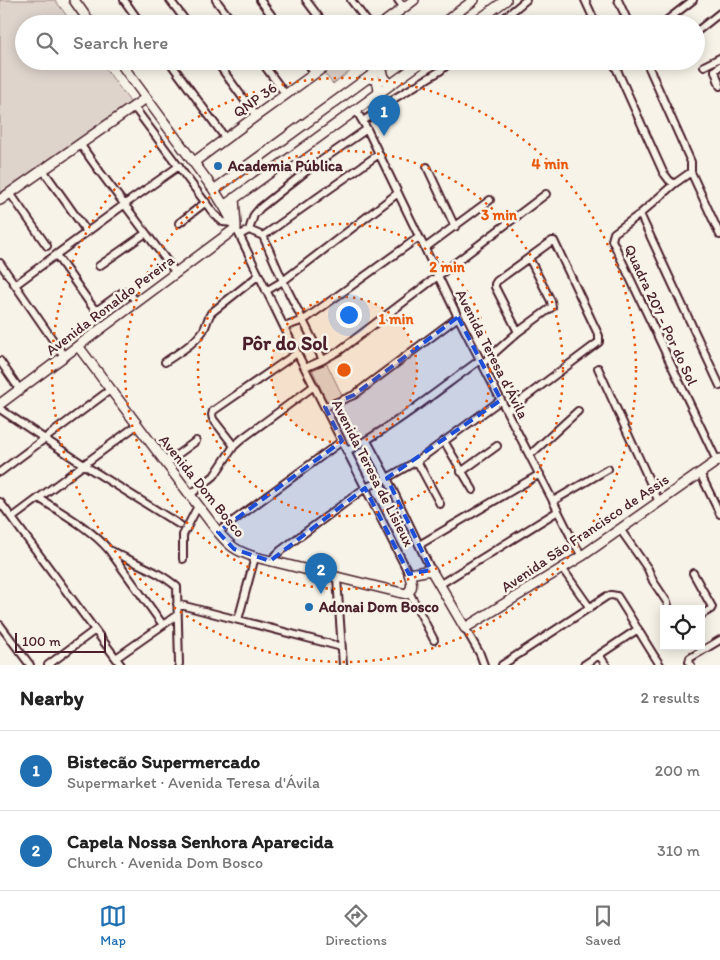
<!DOCTYPE html>
<html lang="en">
<head>
<meta charset="utf-8">
<style>
	:root { --surface:#fff; --page:#f2f2f2; --text:#222; --muted:#767676; --line:#e0e0e0; --accent:#1f6fb2 }
	body { margin:0; font-family:Itim,sans-serif; background:var(--page); color:var(--text) }
	.controls { position:absolute; right:15px; bottom:15px; display:grid; overflow:hidden; border-radius:0px; box-shadow:0 2px 12px #0003 }
	.controls button { width:45px; height:45px; display:grid; place-items:center; padding:0; border:0; border-bottom:1px solid var(--line); background:var(--surface); color:var(--text); font:25px sans-serif }
	.scale { position:absolute; left:15px; bottom:12px; width:91px; box-sizing:border-box; padding-left:5px; border:2px solid #4a1f2b; border-top:0; font-size:14px; line-height:18px; white-space:nowrap; color:#4a1f2b; -webkit-text-stroke:4px #f7f3e8; paint-order:stroke }
	.you { position:absolute; left:348px; top:314px; width:18px; height:18px; margin:-12px; border:4px solid #fff; border-radius:50%; background:#1a73e8; box-shadow:0 0 0 8px #1a73e833 }
	.badge { display:grid; place-items:center; width:32px; height:32px; border-radius:50%; background:var(--accent); color:#fff; font-size:16px; font-weight:700 }
	.pin { position:absolute; translate:-50% -41px; filter:drop-shadow(0 1px 2px #0008) }
	.pin::after { content:''; position:absolute; top:26px; width:18px; height:15px; background:inherit; clip-path:polygon(0 0,100% 0,50% 100%) }
	.list { margin:0; padding:0; list-style:none }
	h2 { display:flex; justify-content:space-between; align-items:center; height:65px; margin:0; padding:0 20px; font-size:21px }
	h2 small { font-size:16px; font-weight:400; color:var(--muted) }
	.list li { display:grid; grid-template-columns:32px 1fr auto; gap:15px; align-items:center; box-sizing:border-box; height:80px; padding:0 20px; border-top:1px solid var(--line) }
	.list b { display:block; font-size:19px; white-space:nowrap }
	.list p { margin:0; font-size:16px; white-space:nowrap; color:var(--muted) }
	.list em { font-size:16px; font-style:normal; color:var(--muted) }
	.icon { flex:none; width:28px; height:28px; fill:none; stroke:currentColor; stroke-width:2; stroke-linecap:round; stroke-linejoin:round }
	.map { position:relative; flex:none; width:720px; height:665px; overflow:hidden }
	.search { position:absolute; background:var(--surface); box-shadow:0 2px 12px #0003; left:15px; right:15px; top:15px; height:55px; display:flex; align-items:center; gap:12px; box-sizing:border-box; padding:0 18px; border-radius:28px; color:var(--muted); font-size:19px }
	.sheet { height:225px; background:var(--surface) }
	nav { display:flex; justify-content:space-around; align-items:center; box-sizing:border-box; height:70px; border-top:1px solid var(--line); background:var(--surface); font-size:14px; color:var(--muted) }
	nav a { display:grid; justify-items:center; gap:2px }
	nav .on { color:var(--accent) }
	.map>svg:first-child { display:block }
	.green { fill:#ded4cc; stroke:#947a7c }
	.lines { fill:none; stroke-linecap:round; stroke-linejoin:round }
	.street-casing { stroke:#4a1f2b; stroke-width:10 }
	.secondary-casing { stroke:#4a1f2b; stroke-width:12 }
	.street { stroke:#f7f3e8; stroke-width:6 }
	.secondary { stroke:#f7f3e8; stroke-width:9 }
	.marked { fill:#1d4ed8; fill-opacity:0.2; stroke:#1d4ed8; stroke-width:4; stroke-dasharray:10 6; stroke-linejoin:round }
	.ring { fill:none; stroke:#e8590c; stroke-width:2.5; stroke-dasharray:2.5 5 }
	.poi-dot { fill:#1f6fb2; stroke:#f7f3e8; stroke-width:2 }
	.labels { text-anchor:middle; stroke-width:5; stroke-linejoin:round; paint-order:stroke }
	.street-label { font-size:15px; fill:#4a1f2b; stroke:#f7f3e8 }
	.poi-label { font-size:15px; font-weight:bold; fill:#4a1f2b; stroke:#f7f3e8; text-anchor:start }
	.district-label { font-size:20px; font-weight:bold; fill:#4a1f2b; stroke:#f7f3e8 }
	.centre { fill:#e8590c; stroke:#f7f3e8; stroke-width:2.5 }
	.ring-label { font-size:15px; text-anchor:middle; font-weight:bold; fill:#e8590c; stroke:#f7f3e8; stroke-width:5; stroke-linejoin:round; paint-order:stroke }
</style>
</head>
<body>
<div class="map">
<svg width="720" height="665" viewBox="0 0 720 665">
	<rect width="100%" height="100%" fill="#f7f3e8"/>
	<filter id="ink" filterUnits="userSpaceOnUse"><feTurbulence type="fractalNoise" baseFrequency=".02" numOctaves="2"/><feDisplacementMap in="SourceGraphic" scale="10" xChannelSelector="R" yChannelSelector="G"/><feConvolveMatrix kernelMatrix="1 2 1 2 8 2 1 2 1" color-interpolation-filters="sRGB"/></filter>
	<g filter="url(#ink)">
		<!-- green -->
		<path class="green" d="M0 0H55L73 24H24V61H100L134 107 0 204Z
			M341 61H364L333 84 324 73Z
			M327 364 342 395 327 402 312 369Z"/>
		<g class="lines">
			<defs>
				<path id="street" d="M124 0 141 24
					M170 0 188 24
					M216 0 234 24
					M260 0 278 24
					M306 0 324 24
					M351 0 369 24
					M398 0 404 8
					M585 0 596 24
					M618 0 629 24
					M497 24 526 0
					M662 24 693 0
					M696 32 720 13
					M169 61 226 139
					M216 61 256 116
					M261 61 286 95
					M306 61 315 74
					M613 61 663 172 669 180 674 184
					M646 61 691 162V172L720 235
					M704 66 720 58
					M720 66 715 70V71L720 86
					M134 107 214 214 223 222 233 223
					M356 110 367 129 458 317 553 501 574 543 582 556
					M363 121 392 102 395 98 440 71 452 61
					M80 144 100 172 176 273
					M427 167 455 227
					M43 170 87 232
					M691 172 674 184 640 214 614 233 612 240 717 461
					M10 193 47 246
					M640 214 720 386
					M179 223 206 202
					M236 228 284 327 409 574
					M249 230 263 236 283 281 323 360
					M240 235 249 230 254 215 260 208 309 169 367 129
					M263 236 379 154
					M425 248 490 200
					M56 255 94 309H99L121 293C129 290 132 297 137 302
					M0 263 64 356
					M99 266 146 233
					M15 285 125 204 179 166
					M266 291 283 281 398 193
					M284 327 304 320 419 237
					M0 361 20 390
					M165 362C178 353 194 344 203 331 207 325 207 319 211 313L259 275
					M482 364 518 332 552 307 551 301 529 258
					M305 368 323 360 339 351 546 194
					M598 368 659 502
					M325 407 354 395 458 317
					M0 409 84 465 180 525
					M507 411 599 342V336L554 241H552L497 281 495 284V287L518 332
					M367 441 387 478 431 570
					M444 441 473 490
					M234 446 213 419 212 415 213 411 297 353
					M347 451C393 427 437 391 480 360
					M530 455 578 411
					M417 461 440 504
					M166 463 196 441
					M0 472 110 390
					M461 472 497 446
					M700 473 720 514
					M190 495 214 476 234 446 243 438 314 386
					M39 498C63 514 90 528 109 550L163 625 177 615
					M553 501 608 469
					M0 502 121 665
					M12 518 137 425
					M620 529 648 569 653 581 667 602 669 609
					M218 532 342 441
					M419 545 540 474
					M112 551C133 563 158 570 177 587L179 664
					M183 559V535L198 506
					M270 561 280 551 365 488 387 478 417 461 501 400
					M562 568 590 608
					M693 573 712 607 711 609 701 615
					M337 578 343 665
					M439 585 558 511
					M409 592 434 640
					M177 604 338 646
					M238 620 255 557
					M0 625 30 665
					M465 628 480 654 484 665
					M599 655 606 665
					M116 658 163 625
					M48 665 95 630
					M502 665 607 596 611 595 617 596C632 619 645 642 660 665
					M584 665 638 629
					M691 665 689 662 690 658 720 640"/>
				<path id="secondary" d="M74 0 91 24
					M382 24 414 0
					M442 24 474 0
					M473 24 506 0
					M119 61 214 190 224 206 236 228
					M382 68C382 76 386 80 390 85
					M369 78 374 79 378 83 379 93
					M194 162 256 116 332 61
					M214 190 391 61
					M234 198 236 226
					M0 200 146 98
					M224 206 423 61
					M78 346 218 532C231 547 236 551 255 557L406 594C414 589 412 582 409 574L431 570 465 628 582 556 720 459
					M0 404 236 228"/>
			</defs>
			<!-- street casing -->
			<use href="#street" class="street-casing"/>
			<!-- secondary casing -->
			<use href="#secondary" class="secondary-casing"/>
			<!-- street -->
			<use href="#street" class="street"/>
			<!-- secondary -->
			<use href="#secondary" class="secondary"/>
		</g>
	</g>
	<!-- marked area -->
	<path class="marked" d="M458 317 501 400 387 478 431 570 409 574 365 488 270 561 234 549 218 532 342 441 325 407 354 395Z"/>
	<!-- distance rings -->
	<circle cx="344" cy="370" r="73" fill="#e8590c" fill-opacity=".12"/>
	<g class="ring">
		<circle cx="344" cy="370" r="73"/>
		<circle cx="344" cy="370" r="146"/>
		<circle cx="344" cy="370" r="219"/>
		<circle cx="344" cy="370" r="292"/>
	</g>
	<!-- markers -->
	<g class="poi-dot">
		<circle cx="218" cy="166" r="5"/>
		<circle cx="309" cy="607" r="5"/>
	</g>
	<g class="labels">
		<!-- street labels -->
		<g class="street-label">
			<text transform="translate(255 100) rotate(-35)" y="5">QNP 36</text>
			<text transform="translate(110 305) rotate(-37)" y="5">Avenida Ronaldo Pereira</text>
			<text transform="translate(661 315) rotate(65)" y="5">Quadra 207 - Por do Sol</text>
			<text transform="translate(492 354) rotate(63)" y="5">Avenida Teresa d'Ávila</text>
			<text transform="translate(373 473) rotate(63)" y="5">Avenida Teresa de Lisieux</text>
			<text transform="translate(202 486) rotate(51)" y="5">Avenida Dom Bosco</text>
			<text transform="translate(585 533) rotate(-34)" y="5">Avenida São Francisco de Assis</text>
		</g>
		<!-- poi labels -->
		<g class="poi-label">
			<text x="228" y="171">Academia Pública</text>
			<text x="319" y="612">Adonai Dom Bosco</text>
		</g>
		<!-- district labels -->
		<g class="district-label">
			<text x="285" y="350">Pôr do Sol</text>
		</g>
	</g>
	<circle cx="344" cy="370" r="8" class="centre"/>
	<g class="ring-label">
		<text x="550" y="169">4 min</text>
		<text x="499" y="220">3 min</text>
		<text x="447" y="272">2 min</text>
		<text x="396" y="324">1 min</text>
	</g>
</svg>
<div class="controls">
<button><svg class="icon" aria-label="locate" viewBox="0 0 24 24"><circle cx="12" cy="12" r="6"/><path d="M12 2v4M12 18v4M2 12h4M18 12h4"/></svg></button>
</div>
<div class="scale">100 m</div>
<div class="you"></div>
<div class="pin badge" style="left:384px;top:136px">1</div>
<div class="pin badge" style="left:321px;top:594px">2</div>
<div class="search"><svg class="icon" aria-label="search" viewBox="0 0 24 24"><circle cx="10" cy="10" r="6"/><path d="M15 15l6 6"/></svg>Search here</div>
</div>
<section class="sheet">
<h2>Nearby<small>2 results</small></h2>
<ul class="list">
<li><span class="badge">1</span><div><b>Bistecão Supermercado</b><p>Supermarket · Avenida Teresa d'Ávila</p></div><em>200 m</em></li>
<li><span class="badge">2</span><div><b>Capela Nossa Senhora Aparecida</b><p>Church · Avenida Dom Bosco</p></div><em>310 m</em></li>
</ul>
</section>
<nav>
<a class="on"><svg class="icon" aria-label="map" viewBox="0 0 24 24"><path d="M3 6l6-2 6 2 6-2v14l-6 2-6-2-6 2zM9 4v14M15 6v14"/></svg>Map</a>
<a><svg class="icon" aria-label="directions" viewBox="0 0 24 24"><path d="M12 3l9 9-9 9-9-9zM9 14v-3h6M13 9l2 2-2 2"/></svg>Directions</a>
<a><svg class="icon" aria-label="saved" viewBox="0 0 24 24"><path d="M7 4h10v16l-5-4-5 4z"/></svg>Saved</a>
</nav>
</body>
</html>
